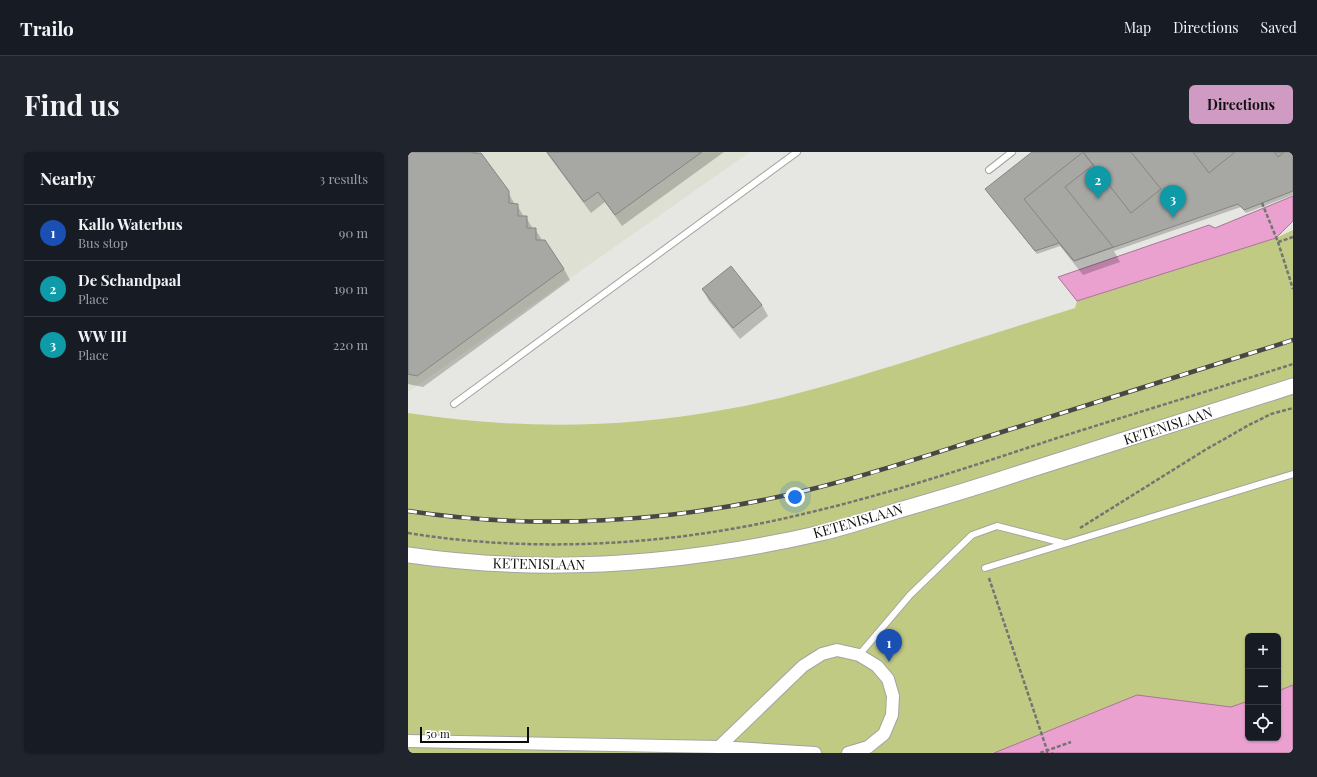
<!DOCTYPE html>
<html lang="en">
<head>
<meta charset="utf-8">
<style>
	:root { --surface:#171b24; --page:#20242c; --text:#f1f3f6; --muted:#9ea1a6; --line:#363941; --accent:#d09bc3 }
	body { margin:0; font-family:"Playfair Display",serif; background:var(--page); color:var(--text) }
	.controls { position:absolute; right:12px; bottom:12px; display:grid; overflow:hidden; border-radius:6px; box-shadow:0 1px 3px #0004 }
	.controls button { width:36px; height:36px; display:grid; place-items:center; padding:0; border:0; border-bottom:1px solid var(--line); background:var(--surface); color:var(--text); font:20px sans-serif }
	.scale { position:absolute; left:12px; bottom:10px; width:109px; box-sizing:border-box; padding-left:4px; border:2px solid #0d0d0c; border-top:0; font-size:11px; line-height:14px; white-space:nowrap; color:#0d0d0c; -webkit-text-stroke:3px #fff; paint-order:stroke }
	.you { position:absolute; left:387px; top:345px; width:14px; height:14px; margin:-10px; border:3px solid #fff; border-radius:50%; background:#1a73e8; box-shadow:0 0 0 6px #1a73e833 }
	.badge { display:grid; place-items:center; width:26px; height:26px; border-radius:50%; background:var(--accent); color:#fff; font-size:13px; font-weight:700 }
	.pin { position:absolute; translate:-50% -33px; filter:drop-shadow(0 1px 2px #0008) }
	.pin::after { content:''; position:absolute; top:21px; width:14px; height:12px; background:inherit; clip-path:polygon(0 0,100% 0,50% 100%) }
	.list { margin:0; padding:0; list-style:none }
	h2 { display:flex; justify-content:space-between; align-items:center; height:52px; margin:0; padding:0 16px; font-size:17px }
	h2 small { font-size:13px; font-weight:400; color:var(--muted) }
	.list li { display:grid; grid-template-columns:26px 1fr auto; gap:12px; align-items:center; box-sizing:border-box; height:56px; padding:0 16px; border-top:1px solid var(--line) }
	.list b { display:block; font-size:15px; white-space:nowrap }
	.list p { margin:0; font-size:13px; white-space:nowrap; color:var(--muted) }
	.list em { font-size:13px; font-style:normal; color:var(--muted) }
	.icon { flex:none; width:22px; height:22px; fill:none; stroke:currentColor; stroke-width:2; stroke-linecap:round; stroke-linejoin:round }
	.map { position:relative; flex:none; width:885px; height:601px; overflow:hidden; border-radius:6px }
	header { display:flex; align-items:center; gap:24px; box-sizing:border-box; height:56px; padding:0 20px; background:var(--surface); border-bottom:1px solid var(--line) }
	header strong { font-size:19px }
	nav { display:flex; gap:22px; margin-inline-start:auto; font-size:14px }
	.intro { display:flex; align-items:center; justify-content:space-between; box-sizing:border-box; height:96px; padding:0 24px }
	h1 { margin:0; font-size:28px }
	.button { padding:10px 18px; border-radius:6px; background:var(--accent); color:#111; font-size:14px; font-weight:700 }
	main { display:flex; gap:24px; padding:0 24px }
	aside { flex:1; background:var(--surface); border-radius:6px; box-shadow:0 1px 3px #0004 }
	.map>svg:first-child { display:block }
	.built { fill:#dee0d4 }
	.green { fill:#c0ca83 }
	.water { fill:#eaa1cf; stroke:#a87594 }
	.shadow { fill:#0003 }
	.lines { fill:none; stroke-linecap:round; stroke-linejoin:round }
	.ferry { stroke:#6d1a56; stroke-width:1; stroke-dasharray:5 4; stroke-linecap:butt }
	.building { fill:#a7a8a4; stroke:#858582 }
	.service-casing { stroke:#a3a4a0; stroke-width:8 }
	.minor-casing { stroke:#a3a4a0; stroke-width:14 }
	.tertiary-casing { stroke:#a3a4a0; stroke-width:17 }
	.path { stroke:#747572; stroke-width:2.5; stroke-dasharray:4 2; stroke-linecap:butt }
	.service { stroke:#fff; stroke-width:6 }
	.minor { stroke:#fff; stroke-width:12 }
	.tertiary { stroke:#fff; stroke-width:15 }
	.rail-casing { stroke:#474846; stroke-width:4.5 }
	.rail { stroke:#fff; stroke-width:3; stroke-dasharray:9; stroke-linecap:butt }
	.labels { text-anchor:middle; stroke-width:3.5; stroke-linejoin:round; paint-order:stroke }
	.street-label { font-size:14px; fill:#0d0d0c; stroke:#fff }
</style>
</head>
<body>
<header>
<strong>Trailo</strong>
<nav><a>Map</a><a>Directions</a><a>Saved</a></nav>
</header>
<div class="intro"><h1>Find us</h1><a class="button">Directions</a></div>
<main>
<aside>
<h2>Nearby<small>3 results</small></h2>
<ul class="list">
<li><span class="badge" style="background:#1a4fb4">1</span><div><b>Kallo Waterbus</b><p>Bus stop</p></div><em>90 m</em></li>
<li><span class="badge" style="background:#0f9aa8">2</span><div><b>De Schandpaal</b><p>Place</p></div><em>190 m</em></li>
<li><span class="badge" style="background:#0f9aa8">3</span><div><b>WW III</b><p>Place</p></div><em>220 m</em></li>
</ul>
</aside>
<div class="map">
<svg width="885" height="601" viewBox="0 0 885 601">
	<rect width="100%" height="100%" fill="#e6e7e3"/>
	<!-- built -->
	<path class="built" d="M0 0H342L0 240Z"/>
	<!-- green -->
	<path class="green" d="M885 78V533L870 539V484H840V549L823 555 729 543 586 601H0V261C104 277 211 277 314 258 379 247 441 227 503 208 558 190 613 173 667 156L669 149 868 86Z"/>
	<!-- water -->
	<path class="water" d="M885 44V69L868 86 669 149 650 125 801 73 807 76Z
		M885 533V601H586L729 543 823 555 840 549V586H870V539Z"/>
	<!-- shadow -->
	<path class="shadow" d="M0 0H70L100 40 107 53H109L116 65H118L125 77H127L134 88 156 117 162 128 15 235 0 232Z
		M138 0H316L214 74 197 50 183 61Z
		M625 0H885V43L838 61 833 55 706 99 712 110 675 123 652 94 629 102 580 41Z
		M295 138 354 153 360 164 332 187 301 149Z"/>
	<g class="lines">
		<!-- ferry -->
		<path class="ferry" d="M639 601V598L645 601"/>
	</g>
	<!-- building -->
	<path class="building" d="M0 0H65V1H73L101 39V51L110 52V64H119V76H128V88H137L156 117 9 224 0 222Z
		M139 0H294L207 63 190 40 176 50Z
		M624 0H885V39L836 58 830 52 666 109 651 91 627 99 577 37Z
		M675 0 685 13 657 35 705 95 666 109 616 47Z
		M675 0H723L753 37 723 61Z
		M785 0H827L801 21Z
		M866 0H876L870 5Z
		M323 114 354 153 325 176 294 137Z"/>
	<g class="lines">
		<defs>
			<path id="service" d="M581 18 604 0
				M46 252 389 0
				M577 416 885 322
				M451 503 502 443 564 383 589 374 655 391"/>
			<path id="minor" d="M0 589 311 595 407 601
				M311 595 395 514 414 502 429 498 451 503 469 514 480 527 485 544 484 563 476 582 460 595 440 601"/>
			<path id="tertiary" d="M0 403C138 423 278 412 413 381 438 375 463 367 488 359 530 347 573 334 615 320 705 292 795 263 885 234"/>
		</defs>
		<!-- service casing -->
		<use href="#service" class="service-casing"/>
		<!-- minor casing -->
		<use href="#minor" class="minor-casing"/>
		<!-- tertiary casing -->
		<use href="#tertiary" class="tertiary-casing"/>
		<!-- path -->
		<path class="path" d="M854 51 870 90 885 137
			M870 90 885 85
			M672 376 797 298 841 273 863 262 885 256
			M0 381C129 402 269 393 395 362 481 342 565 314 649 286 728 261 807 237 885 212
			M581 426 639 598
			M632 601 663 590"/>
		<!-- service -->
		<use href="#service" class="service"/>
		<!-- minor -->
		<use href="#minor" class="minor"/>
		<!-- tertiary -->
		<use href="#tertiary" class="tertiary"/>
		<defs>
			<path id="rail" d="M0 359C133 379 270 370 400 338 466 322 532 299 597 279 693 249 789 218 885 188"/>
		</defs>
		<!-- rail casing -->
		<use href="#rail" class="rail-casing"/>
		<!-- rail -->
		<use href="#rail" class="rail"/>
	</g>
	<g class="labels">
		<!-- street labels -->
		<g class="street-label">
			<text transform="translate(760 274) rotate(-18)" y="5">KETENISLAAN</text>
			<text transform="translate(450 369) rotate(-16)" y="5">KETENISLAAN</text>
			<text transform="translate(131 412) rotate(1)" y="5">KETENISLAAN</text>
		</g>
	</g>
</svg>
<div class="controls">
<button>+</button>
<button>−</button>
<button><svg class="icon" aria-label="locate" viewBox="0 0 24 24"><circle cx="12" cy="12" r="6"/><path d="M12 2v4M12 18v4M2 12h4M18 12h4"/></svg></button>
</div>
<div class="scale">50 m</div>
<div class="you"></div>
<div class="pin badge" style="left:481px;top:510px;background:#1a4fb4">1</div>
<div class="pin badge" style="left:690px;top:47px;background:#0f9aa8">2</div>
<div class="pin badge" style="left:765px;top:66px;background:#0f9aa8">3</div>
</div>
</main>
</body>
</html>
